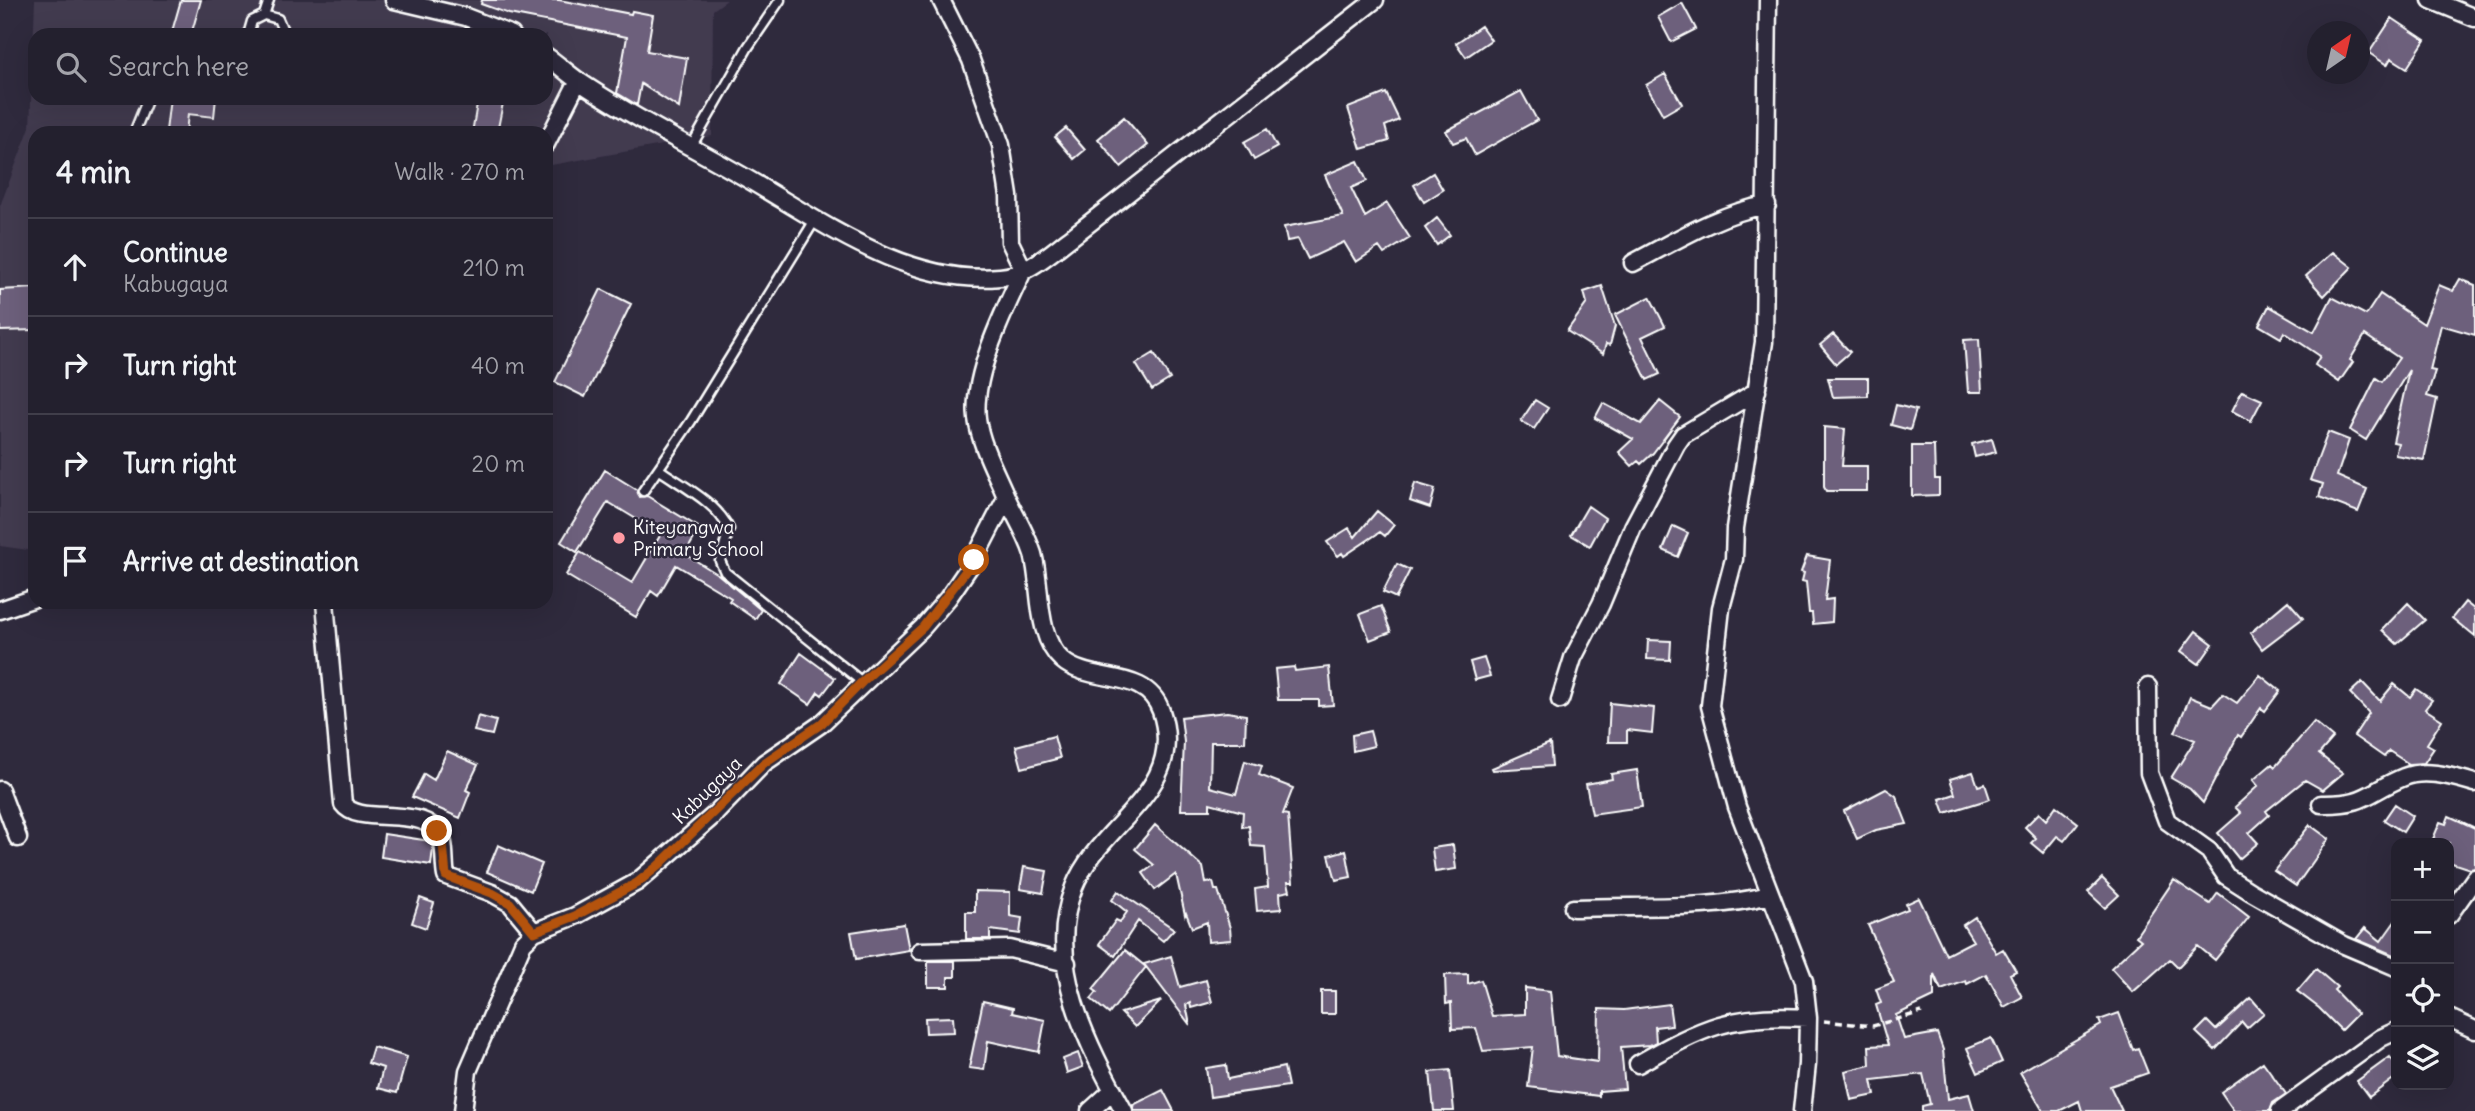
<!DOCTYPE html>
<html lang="en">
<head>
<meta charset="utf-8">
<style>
	:root { --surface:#23202e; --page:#2b2836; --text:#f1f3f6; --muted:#a3a3aa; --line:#403e4a }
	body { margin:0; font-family:Delius,sans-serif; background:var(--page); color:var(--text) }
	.controls { position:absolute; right:21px; bottom:21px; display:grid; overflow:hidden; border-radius:14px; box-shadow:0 7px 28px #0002 }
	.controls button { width:63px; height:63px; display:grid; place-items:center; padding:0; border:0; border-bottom:2px solid var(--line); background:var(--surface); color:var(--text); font:35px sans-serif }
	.compass { position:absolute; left:2307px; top:21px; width:63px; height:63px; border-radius:50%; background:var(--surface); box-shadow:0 7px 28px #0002; rotate:34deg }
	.stop { position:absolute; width:21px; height:21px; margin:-16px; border:5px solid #b45309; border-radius:50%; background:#fff }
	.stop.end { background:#b45309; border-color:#fff; box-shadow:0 2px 7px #0008 }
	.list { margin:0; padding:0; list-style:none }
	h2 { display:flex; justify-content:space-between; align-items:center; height:91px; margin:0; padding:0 28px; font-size:30px }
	h2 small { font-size:23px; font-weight:400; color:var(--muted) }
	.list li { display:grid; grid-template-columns:46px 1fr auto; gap:21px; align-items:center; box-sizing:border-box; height:98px; padding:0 28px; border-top:2px solid var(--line) }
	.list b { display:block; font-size:26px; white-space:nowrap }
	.list p { margin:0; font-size:23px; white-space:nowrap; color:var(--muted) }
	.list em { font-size:23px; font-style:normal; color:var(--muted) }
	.icon { flex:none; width:38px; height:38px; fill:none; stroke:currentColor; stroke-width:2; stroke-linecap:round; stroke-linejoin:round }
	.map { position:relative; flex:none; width:2475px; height:1111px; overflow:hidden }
	.search { position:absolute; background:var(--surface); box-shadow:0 7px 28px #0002; left:28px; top:28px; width:525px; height:77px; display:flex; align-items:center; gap:18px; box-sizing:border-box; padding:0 24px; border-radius:21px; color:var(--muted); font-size:26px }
	.panel { position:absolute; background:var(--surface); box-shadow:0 7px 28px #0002; left:28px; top:126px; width:525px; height:483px; border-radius:21px }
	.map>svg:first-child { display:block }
	.built { fill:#423a50; fill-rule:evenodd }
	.building { fill:#6d607c; stroke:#fff; stroke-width:2 }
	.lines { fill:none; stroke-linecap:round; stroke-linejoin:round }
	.service-casing { stroke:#fff; stroke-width:13 }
	.minor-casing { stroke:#fff; stroke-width:21 }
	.path { stroke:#fff; stroke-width:3.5; stroke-dasharray:7 5; stroke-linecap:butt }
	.service { stroke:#2f2a3d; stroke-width:8 }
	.minor { stroke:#2f2a3d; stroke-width:16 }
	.route { stroke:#b45309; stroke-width:9 }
	.poi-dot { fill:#ff9aa2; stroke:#2f2a3d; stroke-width:2.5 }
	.labels { text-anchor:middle; stroke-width:5; stroke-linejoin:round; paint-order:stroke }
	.poi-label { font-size:19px; fill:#fff; stroke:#2f2a3d; text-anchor:start }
	.street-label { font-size:19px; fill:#fff; stroke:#2f2a3d }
</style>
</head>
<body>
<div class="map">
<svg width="2475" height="1111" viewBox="0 0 2475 1111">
	<rect width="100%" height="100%" fill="#2f2a3d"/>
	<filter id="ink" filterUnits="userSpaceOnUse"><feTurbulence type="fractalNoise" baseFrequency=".0143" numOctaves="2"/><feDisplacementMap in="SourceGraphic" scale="14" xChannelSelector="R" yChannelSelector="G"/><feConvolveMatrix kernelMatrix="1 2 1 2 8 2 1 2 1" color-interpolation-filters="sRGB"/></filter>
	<g filter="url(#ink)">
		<!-- built -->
		<path class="built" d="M35 0H727L713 10 712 136 546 166V133H35V551L0 546V206L30 127ZM35 35H546V98H35Z"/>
		<!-- building -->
		<path class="building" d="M181 0H201L191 35H171Z
			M482 0H559L631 14 632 11 653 15 647 51 687 58 679 108 641 84 637 105 617 93 627 37 509 14 481 4Z
			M1682 3 1696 29 1671 42 1658 17Z
			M2392 18 2425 40 2407 68 2391 58 2387 65 2369 53Z
			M1481 26 1491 40 1466 57 1456 43Z
			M1665 74 1682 104 1663 115 1646 85Z
			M1521 91 1537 120 1475 155 1466 138 1453 143 1446 131Z
			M1386 93 1399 120 1385 126 1389 141 1361 149 1348 108Z
			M170 98H216L214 117 188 114 186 133 166 131Z
			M478 98H504L497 133H472Z
			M1124 117 1148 145 1121 167 1098 139Z
			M1066 128 1085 150 1074 159 1055 137Z
			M1267 129 1277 147 1254 160 1244 142Z
			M1358 161 1367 181 1351 188 1365 217 1387 203 1410 238 1384 254 1379 247 1356 262 1344 242 1308 259 1298 239 1287 241 1284 227 1343 216 1325 175Z
			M1433 173 1443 190 1424 202 1414 185Z
			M1437 218 1450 235 1437 245 1425 228Z
			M2333 252 2352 267 2324 296 2306 276Z
			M2460 279 2475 285V335L2441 325 2430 370 2435 371 2427 396 2437 399 2424 460 2395 455 2398 443 2393 442 2409 370 2366 440 2350 430 2376 378 2382 382 2399 358 2365 335 2350 360 2353 362 2339 382 2315 365 2320 356 2284 332 2281 338 2259 325 2269 306 2314 332 2332 297 2366 315 2380 294 2424 324 2439 285 2453 291Z
			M1602 286 1615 326 1610 345 1606 344 1603 354 1567 331 1587 303 1584 292Z
			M35 288V330L0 331V290Z
			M601 289 631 304 585 397 555 382Z
			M1650 297 1665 326 1642 337 1660 374 1647 380 1615 315Z
			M1833 334 1850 352 1836 364 1820 345Z
			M1979 339 1982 392H1968L1964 340Z
			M1154 353 1170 379 1152 390 1136 364Z
			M1828 378H1868V396L1833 397Z
			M2242 391 2262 400 2251 421 2232 411Z
			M1535 400 1548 408 1534 429 1521 421Z
			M1660 401 1680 417 1653 453 1641 464 1638 461 1632 466 1619 452 1633 439 1595 418 1603 403 1641 424Z
			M1896 405 1916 410 1910 430 1891 425Z
			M1824 427 1845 429 1842 466H1867V491H1826L1824 487Z
			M2328 432 2349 440 2337 476 2367 489 2358 512 2319 497 2323 484 2310 480Z
			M1992 439 1996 452 1975 457 1972 444Z
			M1912 446H1934L1935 479H1939V495L1912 496Z
			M605 470 637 490 640 497 647 496 700 528 685 554 719 575 761 610 755 619 729 601 731 598 676 565 658 596 651 591 636 617 566 575 580 552 632 583 661 534 608 502 577 552 561 542Z
			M1415 483 1435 489 1430 508 1410 501Z
			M1588 506 1605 518 1590 546 1571 535Z
			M1377 511 1394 525 1385 536 1380 532 1344 556 1342 553 1338 556 1327 542 1349 528 1355 537Z
			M1673 526 1688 533 1678 557 1663 550Z
			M1807 556 1830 560 1825 600 1833 599 1832 622 1813 624 1812 613H1809L1806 582 1802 581 1804 573 1801 572Z
			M1397 564 1410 570 1396 598 1383 592Z
			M2288 601 2303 618 2262 649 2250 633Z
			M2465 602 2475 610V637L2452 618Z
			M2408 603 2425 620 2397 644 2382 630Z
			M1381 606 1391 632 1370 640 1360 614Z
			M2196 631 2213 644 2199 664 2181 651Z
			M1648 640 1671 641 1670 660 1647 659Z
			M801 653 835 678 822 695 818 692 810 704 781 684Z
			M1484 658 1490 676 1475 680 1470 662Z
			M1294 667 1295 671 1329 667 1333 705 1319 706V700H1278L1275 669Z
			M2260 675 2280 691 2265 711 2261 708 2241 737 2238 735 2203 803 2190 789 2171 778 2195 740 2175 732 2190 697 2212 706 2223 694 2237 703Z
			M2362 682 2380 701 2394 684 2410 697 2416 689 2432 700 2425 709 2442 720 2427 744 2434 748 2424 763 2409 764 2389 751 2384 757 2354 736 2369 713 2350 693Z
			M1610 703 1654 708 1652 733 1627 730V742H1608Z
			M1227 712 1246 715 1245 742H1211L1210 787 1236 794 1245 761 1262 766 1259 775 1293 788 1283 814 1288 815 1293 882H1288L1290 891 1280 893 1281 909 1257 911 1255 889 1268 887 1265 847 1251 846 1249 826 1242 827 1243 812 1210 803V810H1181L1184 742 1181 717Z
			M478 716 496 721 492 735 474 731Z
			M2314 722 2333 738 2319 754 2343 773 2323 790 2305 780 2266 811 2269 815 2249 833 2258 843 2239 859 2218 833 2241 813 2235 807 2258 786 2253 780 2272 764 2275 767Z
			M1370 731 1374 746 1353 751 1352 735Z
			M1054 736 1060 758 1022 768 1016 746Z
			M1550 743 1552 766 1493 770 1492 768Z
			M447 751 478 765 466 790 470 792 460 818 412 797 424 774 434 780Z
			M1637 770 1642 807 1592 814 1586 784 1612 779 1611 774Z
			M1973 772 1978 786 1985 784 1990 799 1945 813 1940 799 1955 794 1950 779Z
			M1886 789 1896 796 1907 824 1876 830 1857 839 1844 811Z
			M2395 804 2413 816 2403 832 2384 820Z
			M2056 806 2078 823 2064 841 2057 836 2043 853 2031 843 2036 838 2025 827 2039 813 2046 820Z
			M2449 816 2475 828V868L2470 869 2449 862V843L2433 839 2440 822 2446 824Z
			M1155 825 1203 867 1206 883 1213 882 1215 890H1218L1230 928 1231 940 1208 942 1207 922 1192 928 1186 913 1185 915 1176 874 1155 890 1143 873 1154 865 1135 849Z
			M2310 825 2329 839 2296 886 2274 871Z
			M384 834 430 841 433 848 431 865 381 857Z
			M498 845 542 864 531 891 487 872Z
			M1453 845 1456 869 1435 872 1432 848Z
			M1346 850 1351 877 1336 880 1329 855Z
			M1024 867 1047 871 1043 893 1020 889Z
			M2102 878 2119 895 2105 908 2088 892Z
			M2174 880 2210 904 2218 893 2249 917 2215 960 2198 946 2178 967 2170 959 2133 992 2111 968 2141 940 2136 936Z
			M975 891 1010 892V916L1022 918 1020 934 990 930V939H966V912H975Z
			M1118 891 1174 929 1163 941 1138 921 1115 956 1099 944 1116 920 1120 922 1127 912 1112 900Z
			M420 898 434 903 426 928 412 923Z
			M1919 898 1946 955 1973 941 1963 925 1975 917 1996 953 2003 949 2016 971 2010 974 2022 997 2004 1007 1986 974 1967 984 1966 981 1941 990 1934 974V997L1896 1015 1904 1039 1937 1033 1943 1050 1948 1099 1969 1094 1974 1111H1922V1106L1930 1104 1923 1074 1872 1080 1875 1095 1851 1100 1845 1071 1870 1065 1869 1046 1888 1045 1876 1005 1881 1003 1876 989 1894 982 1868 925 1908 909 1906 904Z
			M2396 920V956L2356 939 2365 928 2381 941Z
			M904 924 909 950 856 959 851 932Z
			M1125 950 1146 967 1109 1014 1091 999 1097 992 1093 989Z
			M1171 956 1180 987 1206 980 1212 1002 1191 1008 1190 1003 1186 1005 1190 1025 1144 964Z
			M928 961H955V977H948V987H928Z
			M2316 969 2337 987 2334 990 2357 1014 2341 1030 2319 1008 2297 991Z
			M1468 974V984L1481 980 1492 1016 1525 1014V988L1550 991 1557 1056 1598 1062 1599 1009 1624 1010 1669 1004 1672 1025 1655 1027 1656 1042 1650 1045 1621 1047 1625 1089 1599 1091V1096L1528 1087 1533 1047 1483 1051 1476 1028 1452 1029 1451 1003 1446 1004 1445 975Z
			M1321 991H1335V1014H1321Z
			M2251 998 2264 1013 2247 1028 2242 1022 2215 1050 2196 1032 2207 1021 2216 1030Z
			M983 1001 1013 1008 1012 1013 1045 1020 1039 1052 988 1041 984 1070 969 1068Z
			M1161 1001 1135 1027 1121 1013Z
			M2119 1013 2133 1050 2138 1048 2148 1073 2110 1086 2122 1111H2082L2079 1101 2059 1111H2043L2020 1072 2101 1025 2099 1020Z
			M953 1017 954 1032 926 1033 925 1018Z
			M1991 1038 2002 1062 1978 1073 1967 1048Z
			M373 1047 407 1057 397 1093 378 1088 383 1068 368 1063Z
			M1078 1053 1083 1067 1067 1073 1063 1059Z
			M2390 1057 2396 1065V1077L2369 1097 2357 1081Z
			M2263 1062 2286 1094 2273 1103 2270 1111H2234L2221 1092Z
			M1226 1065 1228 1079 1284 1067 1288 1086 1210 1097 1206 1068Z
			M1450 1070 1454 1111H1434L1430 1072Z
			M1163 1090 1174 1111H1134L1133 1105Z"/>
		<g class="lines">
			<defs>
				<path id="service" d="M264 15 269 0
					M248 35 252 21 264 15 278 19 285 35
					M134 133 148 98
					M691 147 748 47 780 0
					M660 470C683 486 717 503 729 529L720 561 725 572 862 682
					M643 491 691 421 815 220"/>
				<path id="minor" d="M394 0 466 17 512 35
					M941 0 971 60 1001 145 1009 196 1010 242 1024 271
					M1768 0 1764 342 1735 528 1734 559 1721 608 1710 706 1737 807 1804 981 1808 1018 1807 1064 1802 1111
					M2431 0 2475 18
					M546 56C558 64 568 74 580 82 633 118 691 146 746 178 822 222 908 286 1000 277 1028 275 1051 252 1073 236L1375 0
					M546 144 578 81
					M1633 263C1675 241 1720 213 1767 205
					M1022 273C1004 311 972 376 977 418 980 443 994 469 1004 492 1013 513 1026 532 1033 554 1042 586 1035 636 1062 660 1090 685 1146 667 1161 711 1188 791 1099 823 1074 887 1044 964 1088 1045 1124 1111
					M325 602 343 804C361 829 431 799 443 843 445 853 444 866 446 876L492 893 510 903 534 932
					M0 610 35 598
					M2148 687 2149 773 2167 821 2209 851 2226 876 2251 892 2344 945 2396 967
					M1560 700 1573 658 1601 604 1633 527 1676 445 1683 435 1757 391
					M0 790 18 838
					M2321 804C2368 805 2367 792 2404 777 2426 768 2453 777 2475 783
					M1573 908C1636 905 1710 911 1769 895
					M2449 915 2475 878
					M920 951 1010 949 1067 963
					M2449 1018 2475 1030
					M1638 1064C1703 1027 1732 1013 1808 1018
					M463 1111 468 1071 523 943 534 932 575 916 637 882 713 816 764 763 821 724 923 627 948 598 974 560 1006 498
					M1090 1111 1113 1090
					M2280 1111 2381 1038 2396 1031"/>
			</defs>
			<!-- service casing -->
			<use href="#service" class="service-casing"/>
			<!-- minor casing -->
			<use href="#minor" class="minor-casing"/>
			<!-- path -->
			<path class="path" d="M1824 1021 1873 1026 1922 1012"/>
			<!-- service -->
			<use href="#service" class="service"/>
			<!-- minor -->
			<use href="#minor" class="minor"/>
		</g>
	</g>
	<g class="lines" filter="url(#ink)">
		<!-- route -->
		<path class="route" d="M437 831 443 844 446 876 492 893 510 903 534 932 575 916 637 883 658 866 764 763 821 724 862 682 923 627 974 560"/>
	</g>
	<!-- markers -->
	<circle class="poi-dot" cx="619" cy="538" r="7"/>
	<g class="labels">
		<!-- poi labels -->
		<g class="poi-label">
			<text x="633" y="534">Kiteyangwa<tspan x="633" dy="22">Primary School</tspan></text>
		</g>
		<!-- street labels -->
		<g class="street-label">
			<text transform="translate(707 790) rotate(-44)" y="7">Kabugaya</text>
		</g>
	</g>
</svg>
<div class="controls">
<button>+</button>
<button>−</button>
<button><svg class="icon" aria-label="locate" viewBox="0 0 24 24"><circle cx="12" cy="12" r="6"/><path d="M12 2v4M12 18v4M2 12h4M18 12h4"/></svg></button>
<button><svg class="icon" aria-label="layers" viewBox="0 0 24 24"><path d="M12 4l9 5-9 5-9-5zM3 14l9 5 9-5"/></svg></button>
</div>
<svg class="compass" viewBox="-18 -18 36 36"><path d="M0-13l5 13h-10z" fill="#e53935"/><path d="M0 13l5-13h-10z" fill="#a3a3aa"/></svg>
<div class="stop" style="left:974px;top:560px"></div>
<div class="stop end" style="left:437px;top:831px"></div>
<div class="search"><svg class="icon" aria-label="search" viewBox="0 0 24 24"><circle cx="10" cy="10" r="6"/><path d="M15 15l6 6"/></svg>Search here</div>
<section class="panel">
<h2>4 min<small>Walk · 270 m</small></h2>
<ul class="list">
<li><svg class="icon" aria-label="ahead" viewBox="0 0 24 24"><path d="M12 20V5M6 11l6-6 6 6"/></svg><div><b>Continue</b><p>Kabugaya</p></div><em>210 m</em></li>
<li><svg class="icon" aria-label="right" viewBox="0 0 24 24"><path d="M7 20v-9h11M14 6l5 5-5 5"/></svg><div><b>Turn right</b></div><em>40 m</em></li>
<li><svg class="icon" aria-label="right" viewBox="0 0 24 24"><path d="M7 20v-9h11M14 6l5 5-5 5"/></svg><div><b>Turn right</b></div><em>20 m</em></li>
<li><svg class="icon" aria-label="arrive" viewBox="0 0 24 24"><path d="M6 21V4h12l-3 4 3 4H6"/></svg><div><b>Arrive at destination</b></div></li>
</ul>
</section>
</div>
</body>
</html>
